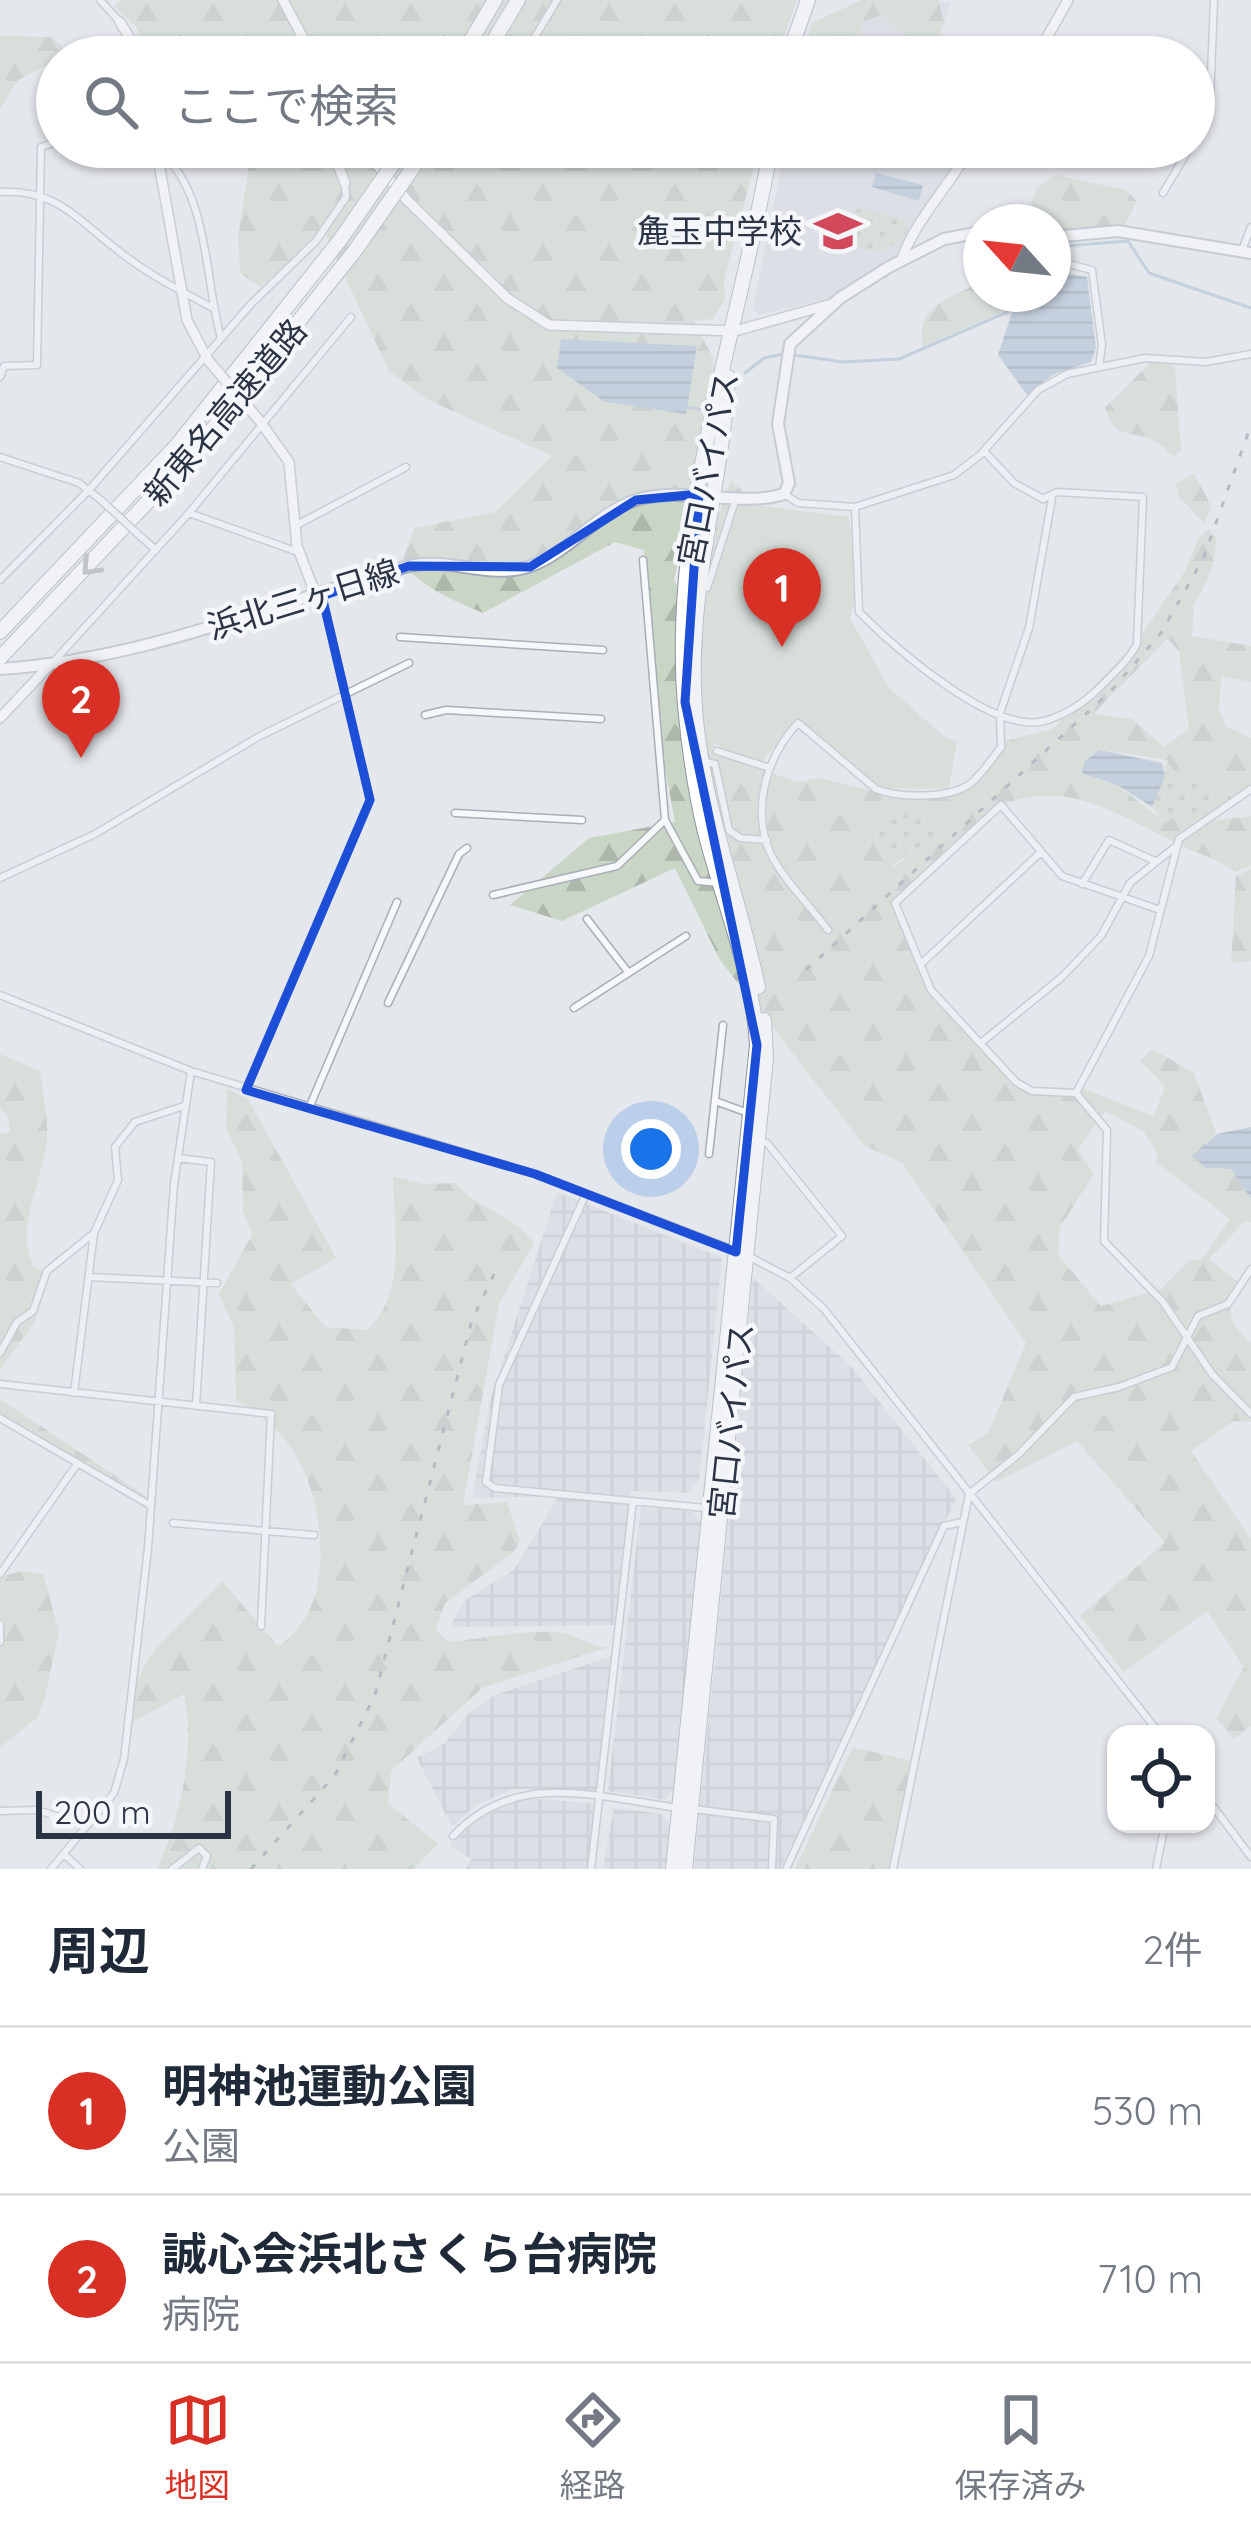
<!DOCTYPE html>
<html lang="ja">
<head>
<meta charset="utf-8">
<style>
	:root { --surface:#fff; --page:#f2f2f3; --text:#1f2937; --muted:#747a83; --line:#e0e1e3; --accent:#d93025 }
	body { margin:0; font-family:Quicksand,"Noto Sans JP",sans-serif; background:var(--page); color:var(--text) }
	.controls { position:absolute; right:36px; bottom:36px; display:grid; overflow:hidden; border-radius:24px; box-shadow:0 3px 9px #0004 }
	.controls button { width:108px; height:108px; display:grid; place-items:center; padding:0; border:0; border-bottom:3px solid var(--line); background:var(--surface); color:var(--text); font:60px sans-serif }
	.compass { position:absolute; left:963px; top:204px; width:108px; height:108px; border-radius:50%; background:var(--surface); box-shadow:0 3px 9px #0004; rotate:297deg }
	.scale { position:absolute; left:36px; bottom:30px; width:195px; box-sizing:border-box; padding-left:12px; border:6px solid #2b3445; border-top:0; font-size:33px; line-height:42px; white-space:nowrap; color:#2b3445; -webkit-text-stroke:9px #f4f6f9; paint-order:stroke }
	.you { position:absolute; left:651px; top:1149px; width:42px; height:42px; margin:-30px; border:9px solid #fff; border-radius:50%; background:#1a73e8; box-shadow:0 0 0 18px #1a73e833 }
	.badge { display:grid; place-items:center; width:78px; height:78px; border-radius:50%; background:var(--accent); color:#fff; font-size:39px; font-weight:700 }
	.pin { position:absolute; translate:-50% -99px; filter:drop-shadow(0 3px 6px #0008) }
	.pin::after { content:''; position:absolute; top:63px; width:42px; height:36px; background:inherit; clip-path:polygon(0 0,100% 0,50% 100%) }
	.list { margin:0; padding:0; list-style:none }
	h2 { display:flex; justify-content:space-between; align-items:center; height:156px; margin:0; padding:0 48px; font-size:51px }
	h2 small { font-size:39px; font-weight:400; color:var(--muted) }
	.list li { display:grid; grid-template-columns:78px 1fr auto; gap:36px; align-items:center; box-sizing:border-box; height:168px; padding:0 48px; border-top:3px solid var(--line) }
	.list b { display:block; font-size:45px; white-space:nowrap }
	.list p { margin:0; font-size:39px; white-space:nowrap; color:var(--muted) }
	.list em { font-size:39px; font-style:normal; color:var(--muted) }
	.icon { flex:none; width:66px; height:66px; fill:none; stroke:currentColor; stroke-width:2; stroke-linecap:round; stroke-linejoin:round }
	.map { position:relative; flex:none; width:1251px; height:1869px; overflow:hidden }
	.search { position:absolute; background:var(--surface); box-shadow:0 3px 9px #0004; left:36px; right:36px; top:36px; height:132px; display:flex; align-items:center; gap:30px; box-sizing:border-box; padding:0 42px; border-radius:66px; color:var(--muted); font-size:45px }
	.sheet { height:492px; background:var(--surface) }
	nav { display:flex; justify-content:space-around; align-items:center; box-sizing:border-box; height:168px; border-top:3px solid var(--line); background:var(--surface); font-size:33px; color:var(--muted) }
	nav a { display:grid; justify-items:center; gap:6px }
	nav .on { color:var(--accent) }
	.map>svg:first-child { display:block }
	.built { fill:#d2d6de }
	.industrial { fill:url(#industrial-grid) }
	.grass { fill:url(#grass-dots) }
	.forest { fill:url(#forest-firs); fill-rule:evenodd }
	.park { fill:#c9d6c5 }
	.water { fill:url(#water-rules) }
	.lines { fill:none; stroke-linecap:round; stroke-linejoin:round }
	.stream { stroke:#9fb4cc; stroke-width:3 }
	.street-casing { stroke:#a9aeb7; stroke-width:9 }
	.secondary-casing { stroke:#a9aeb7; stroke-width:12 }
	.primary-casing { stroke:#a3abb8; stroke-width:14 }
	.highway-casing { stroke:#8b94a3; stroke-width:16 }
	.street { stroke:#f7f8fa; stroke-width:6 }
	.secondary { stroke:#fff; stroke-width:9 }
	.primary { stroke:#fff; stroke-width:10 }
	.highway { stroke:#fff; stroke-width:14 }
	.rail { stroke:#7d8696; stroke-width:3; stroke-dasharray:6 12; stroke-linecap:butt }
	.street-bridge-casing { stroke:#a9aeb7; stroke-width:9; stroke-linecap:butt }
	.secondary-bridge-casing { stroke:#a9aeb7; stroke-width:12; stroke-linecap:butt }
	.highway-bridge-casing { stroke:#8b94a3; stroke-width:16; stroke-linecap:butt }
	.street-bridge { stroke:#f7f8fa; stroke-width:6 }
	.secondary-bridge { stroke:#fff; stroke-width:9 }
	.highway-bridge { stroke:#fff; stroke-width:14 }
	.oneway { stroke:#959aa2 }
	.marked { fill:none; stroke:#1d4ed8; stroke-width:9; stroke-linejoin:round }
	.labels { text-anchor:middle; stroke-width:9; stroke-linejoin:round; paint-order:stroke }
	.poi-label { font-size:33px; fill:#2b3445; stroke:#f4f6f9; text-anchor:end }
	.street-label { font-size:33px; fill:#2b3445; stroke:#f4f6f9 }
</style>
</head>
<body>
<div class="map">
<svg width="1251" height="1869" viewBox="0 0 1251 1869">
	<defs>
		<pattern id="industrial-grid" width="8" height="8" patternUnits="userSpaceOnUse" patternTransform="scale(3)"><rect width="8" height="8" fill="#d2d6de"/><path d="M0 4h8M4 0v8" fill="none" stroke="#b4b8c0"/></pattern>
		<pattern id="grass-dots" width="8" height="8" patternUnits="userSpaceOnUse" patternTransform="scale(3)"><rect width="8" height="8" fill="#c9d6c5"/><path d="M2 2h.1M6 6h.1" fill="none" stroke="#adb8ab" stroke-width="1.8" stroke-linecap="round"/></pattern>
		<pattern id="forest-firs" width="22" height="20" patternUnits="userSpaceOnUse" patternTransform="scale(3)"><rect width="22" height="20" fill="#c9d6c5"/><path d="M5 1l3.5 6h-7zM16 11l3.5 6h-7z" fill="#adb8ab"/></pattern>
		<pattern id="water-rules" width="6" height="5" patternUnits="userSpaceOnUse" patternTransform="scale(3)"><rect width="6" height="5" fill="#9fb4cc"/><path d="M0 2.5h6" fill="none" stroke="#8293a7"/></pattern>
	</defs>
	<rect width="100%" height="100%" fill="#e4e7ec"/>
	<!-- built -->
	<path class="built" d="M862 0 951 2 933 57H802L812 23Z
		M785 147H966L891 262 831 298 759 315 753 309Z"/>
	<!-- industrial -->
	<path class="industrial" d="M557 1192 722 1258 699 1480 687 1493 631 1491 614 1625 450 1627 463 1602 514 1570 559 1496 472 1498 491 1397Z
		M753 1278 852 1367 956 1499 780 1869H694Z
		M641 1507 693 1512 702 1524 674 1789 665 1800 608 1791Z
		M612 1656 598 1790 513 1789 476 1805 452 1827 417 1758 444 1744 469 1713 495 1695Z
		M522 1798 594 1803 591 1856 585 1869H466L472 1859 449 1846 487 1810Z
		M614 1808 661 1814 670 1824 665 1869H603Z"/>
	<!-- grass -->
	<path class="grass" d="M861 208 906 220 909 229C888 256 878 254 846 244L852 212Z
		M1168 760 1175 773 1236 798 1204 820 1186 824 1180 810 1166 824 1152 807Z
		M933 814 940 833 891 866 874 842 880 821Z"/>
	<!-- forest -->
	<path class="forest" d="M121 0H797L777 57H146L137 28 114 6Z
		M862 0H938L944 22 933 57H921L910 39 882 15 866 20 846 57H804L812 23Z
		M0 36 53 37 68 54 18 80 0 109Z
		M189 147H759L724 281 725 300 713 319 694 321 713 358 715 375 674 580 686 601 683 616 731 480 754 502 713 702 715 753 797 782 819 778 879 793 929 795 970 783 1005 741 1053 729 1138 640 1185 571 1198 538 1209 529 1216 537C1217 608 1137 665 1094 714L1132 719 1164 747 1189 729 1179 651 1168 639 1194 605 1192 636 1251 646V682L1221 676 1219 711 1226 726 1251 738V786L1236 798 1175 773 1168 760 1101 750 1082 773 1120 787 1166 823 1181 810 1186 824 1251 816V865L1235 872C1216 857 1199 855 1178 844 1128 820 1073 781 1014 801 987 810 918 878 892 900 910 977 971 1031 1022 1087L1084 1089 1154 1116 1165 1086 1140 1061 1152 1049 1194 1073 1216 1133 1195 1157 1206 1168 1231 1169 1251 1199V1223L1246 1220 1209 1259 1237 1281C1226 1308 1228 1324 1251 1343V1422L1233 1421 1191 1451 1251 1539V1726L1234 1739 1216 1718 1244 1667 1207 1611 1124 1672 1080 1616 1165 1542 1077 1441 996 1482 968 1445 988 1433 1026 1343 902 1163 865 1146 720 960 675 868 562 921 510 905 589 838 675 822 651 692 644 550 615 542 483 613C452 600 425 589 402 563L414 528 495 512 552 456 426 399 389 371 324 232 260 287 240 273 238 237 249 165ZM932 814 940 832 893 867 874 842 880 821ZM1105 1111 1143 1131 1158 1153 1156 1162 1230 1219 1202 1259 1190 1260 1161 1289 1101 1306 1058 1255 1060 1227 1094 1174 1078 1150Z
		M1056 175 1126 190 1137 201 1123 228 1053 232V222H1024L1037 188Z
		M981 281V294H1004L1000 313 923 346C915 302 953 299 981 281Z
		M1160 353 1175 369 1181 451 1174 456C1168 453 1165 447 1159 444 1138 428 1114 443 1105 408Z
		M1194 473 1211 506 1204 523 1179 497 1176 484Z
		M1251 869V961L1231 963 1236 876Z
		M0 1054 40 1071C43 1095 50 1123 46 1147 40 1187 15 1228 34 1268L47 1271 35 1322 0 1369V1134L10 1132 8 1116 0 1109Z
		M227 1089 248 1099 336 1258 291 1284 325 1327 367 1330C408 1292 393 1227 393 1176L422 1184 455 1183C478 1210 512 1213 534 1243L499 1304 463 1505 507 1502 520 1541 514 1552 445 1603 436 1629 448 1642C482 1639 521 1630 555 1632 576 1633 588 1647 609 1647L482 1688 391 1771 388 1804 438 1843 414 1869H157C180 1820 196 1747 184 1694L129 1724C134 1648 176 1634 222 1581L278 1646C337 1610 326 1509 297 1457 283 1431 260 1415 236 1400L234 1328 219 1294 252 1235 243 1211 242 1163 226 1127Z
		M0 1399 146 1496 144 1504 0 1421Z
		M22 1571 43 1574 59 1632 45 1696 38 1717 0 1747V1577Z
		M853 1747 915 1762 888 1869H795Z"/>
	<!-- park -->
	<path class="park" d="M822 147H894L889 164 819 153Z
		M744 496 763 506 849 517 857 593 850 618 889 688 946 738 957 741 949 789 877 788 799 721 761 762C732 754 712 750 701 720L704 606Z"/>
	<!-- water -->
	<path class="water" d="M876 173 923 185 919 201 872 187Z
		M1053 271 1087 277 1096 348 1091 362 1054 374 1027 395 998 355 1018 294H1053Z
		M561 339 697 346 686 414 605 402 557 368Z
		M1100 750 1162 763 1165 777 1152 807 1119 786 1082 773 1085 761Z
		M1251 1127V1199L1231 1169 1206 1168 1192 1156 1217 1134Z"/>
	<g class="lines">
		<!-- stream -->
		<path class="stream" d="M1053 247 1128 241 1149 273 1251 308
			M794 355 843 362 899 359 1012 310
			M745 373 764 358 783 354
			M687 407 705 410"/>
		<defs>
			<path id="street" d="M100 0 120 22
				M523 57 557 0
				M1194 139 1210 100 1214 0
				M556 147V148
				M159 150C210 194 204 278 221 338
				M0 192C55 189 75 217 115 248 145 273 179 290 213 308
				M1163 193 1190 147
				M1242 250 1251 227
				M1053 260 1092 270 1102 345 1099 367
				M0 377 4 366 37 365 41 147 57 142
				M0 457 79 483 102 501
				M784 494 798 503 855 507 954 475 980 455 1038 390 1067 374 1145 358 1206 362 1251 354
				M855 507 859 612C892 645 996 739 1048 720 1073 711 1088 700 1107 680 1118 669 1130 658 1137 644L1143 497 1057 492 1043 499 1014 483 984 451
				M189 513 298 552
				M295 526 406 467
				M140 536 156 550
				M643 560 665 820 698 881 720 883
				M0 580 89 490 251 304 316 241 346 197 345 184
				M707 588 736 498
				M400 637 603 650
				M56 659 189 513 351 317
				M425 715 446 710 601 719
				M717 751 767 767
				M701 761 715 764 729 830 740 838 767 840
				M455 813 582 820
				M0 878 95 834 258 737 409 663
				M1082 884 1109 840 1155 861
				M493 895 617 866 665 820
				M1160 910 1062 876 1001 805 895 903 931 990 1016 1082 1032 1091 1076 1093 1107 1130 1104 1241 1163 1302 1212 1374 1251 1414
				M587 919 628 972
				M828 930C810 905 777 874 767 845 753 801 769 754 798 723L876 789C898 798 949 799 970 784 982 774 992 759 1001 747L1000 713 1029 628 1052 498
				M921 964 1040 853
				M0 995 191 1071 535 1174 733 1250
				M388 1003 459 854 467 848
				M574 1008 686 936
				M982 1042 1062 977 1101 936 1130 883 1175 847
				M246 1089 370 800 322 596
				M1076 1093 1149 956 1179 839 1251 789
				M715 1101 751 1114
				M309 1108 397 902
				M759 1141 767 1143 842 1236 790 1278
				M709 1154 723 1025
				M178 1158 211 1162 196 1406
				M586 1194 499 1385 486 1482 495 1488 706 1508
				M750 1257 790 1278 824 1309 1160 1734
				M89 1277 217 1283
				M0 1353 17 1322 33 1311 47 1271 94 1233
				M0 1384 271 1414 261 1626
				M74 1393 94 1233 118 1180 115 1147 135 1122 184 1106
				M0 1418 148 1504
				M173 1523 314 1535
				M0 1574 77 1464
				M0 1624V1642
				M1206 1797 1251 1857
				M693 1809 774 1819 772 1869
				M0 1811 36 1810 87 1825
				M453 1836C517 1768 598 1798 680 1808
				M65 1855 80 1869
				M51 1869 114 1793 124 1759 148 1548 174 1184 191 1071
				M172 1869 199 1848 207 1856 202 1869
				M591 1869 633 1501
				M786 1869 944 1526 962 1522
				M893 1869 969 1494 1019 1454 1074 1397 1119 1387 1172 1367 1198 1316 1228 1304 1251 1269
				M1156 1869 1165 1824"/>
			<path id="secondary" d="M283 0 313 57
				M120 22 141 57
				M1036 57 1068 0
				M156 147 187 320 208 360
				M331 147 345 183
				M362 147 407 200 507 298 549 325 735 331 835 303
				M901 261C914 222 950 185 971 147
				M259 420 289 462 297 546 317 598
				M0 718 49 666"/>
			<path id="primary" d="M1053 237 1118 231 1251 253
				M0 669C141 660 270 605 405 567 448 555 489 581 531 566 571 551 598 511 639 499 687 486 739 508 784 494L789 483 778 424 790 344 840 298 889 267 944 239 981 232"/>
			<path id="highway" d="M461 57 495 0
				M484 57 518 0
				M788 57 808 0
				M410 172 427 147
				M728 377C722 483 690 582 694 689 697 793 737 887 758 987
				M0 632 177 445 340 240
				M0 658 191 456 354 252
				M673 1869 757 1045C753 972 723 903 705 832 695 791 689 748 685 706 669 517 739 331 771 147
				M685 1869 766 1058 764 1020"/>
		</defs>
		<!-- street casing -->
		<use href="#street" class="street-casing"/>
		<!-- secondary casing -->
		<use href="#secondary" class="secondary-casing"/>
		<!-- primary casing -->
		<use href="#primary" class="primary-casing"/>
		<!-- highway casing -->
		<use href="#highway" class="highway-casing"/>
		<!-- street -->
		<use href="#street" class="street"/>
		<!-- secondary -->
		<use href="#secondary" class="secondary"/>
		<!-- primary -->
		<use href="#primary" class="primary"/>
		<!-- highway -->
		<use href="#highway" class="highway"/>
		<!-- rail -->
		<path class="rail" d="M806 970 1111 691 1161 633 1203 559 1251 425
			M251 1869 335 1775 375 1695 472 1320 497 1268"/>
		<defs>
			<path id="street-bridge" d="M102 501 140 536"/>
			<path id="secondary-bridge" d="M208 360 259 420"/>
			<path id="highway-bridge" d="M340 240 395 161
				M354 252 410 172"/>
		</defs>
		<!-- street-bridge casing -->
		<use href="#street-bridge" class="street-bridge-casing"/>
		<!-- secondary-bridge casing -->
		<use href="#secondary-bridge" class="secondary-bridge-casing"/>
		<!-- highway-bridge casing -->
		<use href="#highway-bridge" class="highway-bridge-casing"/>
		<!-- street-bridge -->
		<use href="#street-bridge" class="street-bridge"/>
		<!-- secondary-bridge -->
		<use href="#secondary-bridge" class="secondary-bridge"/>
		<!-- highway-bridge -->
		<use href="#highway-bridge" class="highway-bridge"/>
	</g>
	<!-- one-way arrows -->
	<defs><path id="oneway-chevron" d="M-2-3.5L2.5 0L-2 3.5" fill="none" stroke-width="1.6" stroke-linecap="round" stroke-linejoin="round" transform="scale(3)"/></defs>
	<use class="oneway" href="#oneway-chevron" transform="translate(90 567) rotate(133)"/>
	<!-- marked area -->
	<path d="M0 0H1251V1869H0ZM699 494 685 702 757 1045 736 1252 535 1174 246 1090 370 800 322 596 409 566 530 567 636 500Z" fill="#e4e7ec" fill-opacity=".55" fill-rule="evenodd"/>
	<path class="marked" d="M699 494 685 702 757 1045 736 1252 535 1174 246 1090 370 800 322 596 409 566 530 567 636 500Z"/>
	<!-- icons -->
	<defs>
		<symbol id="school-bare" viewBox="-9 -9 18 18"><path d="M0-5L7-2L0 1L-7-2ZM-4 1L0 2.5L4 1V4Q0 6-4 4Z" fill="#d1495b" stroke="#f4f6f9" stroke-width="2.5" paint-order="stroke"/></symbol>
	</defs>
	<g fill-rule="evenodd">
		<use href="#school-bare" x="805" y="198" width="66" height="66"/>
	</g>
	<g class="labels">
		<!-- poi labels -->
		<g class="poi-label">
			<text x="802" y="243">麁玉中学校</text>
		</g>
		<!-- street labels -->
		<g class="street-label">
			<text transform="translate(225 412) rotate(-50)" y="12">新東名高速道路</text>
			<text transform="translate(708 469) rotate(-79)" y="12">宮口バイパス</text>
			<text transform="translate(303 599) rotate(-17)" y="12">浜北三ヶ日線</text>
			<text transform="translate(731 1421) rotate(-84)" y="12">宮口バイパス</text>
		</g>
	</g>
</svg>
<div class="controls">
<button><svg class="icon" aria-label="locate" viewBox="0 0 24 24"><circle cx="12" cy="12" r="6"/><path d="M12 2v4M12 18v4M2 12h4M18 12h4"/></svg></button>
</div>
<svg class="compass" viewBox="-18 -18 36 36"><path d="M0-13l5 13h-10z" fill="#e53935"/><path d="M0 13l5-13h-10z" fill="#747a83"/></svg>
<div class="scale">200 m</div>
<div class="you"></div>
<div class="pin badge" style="left:782px;top:647px">1</div>
<div class="pin badge" style="left:81px;top:758px">2</div>
<div class="search"><svg class="icon" aria-label="search" viewBox="0 0 24 24"><circle cx="10" cy="10" r="6"/><path d="M15 15l6 6"/></svg>ここで検索</div>
</div>
<section class="sheet">
<h2>周辺<small>2件</small></h2>
<ul class="list">
<li><span class="badge">1</span><div><b>明神池運動公園</b><p>公園</p></div><em>530 m</em></li>
<li><span class="badge">2</span><div><b>誠心会浜北さくら台病院</b><p>病院</p></div><em>710 m</em></li>
</ul>
</section>
<nav>
<a class="on"><svg class="icon" aria-label="map" viewBox="0 0 24 24"><path d="M3 6l6-2 6 2 6-2v14l-6 2-6-2-6 2zM9 4v14M15 6v14"/></svg>地図</a>
<a><svg class="icon" aria-label="directions" viewBox="0 0 24 24"><path d="M12 3l9 9-9 9-9-9zM9 14v-3h6M13 9l2 2-2 2"/></svg>経路</a>
<a><svg class="icon" aria-label="saved" viewBox="0 0 24 24"><path d="M7 4h10v16l-5-4-5 4z"/></svg>保存済み</a>
</nav>
</body>
</html>
